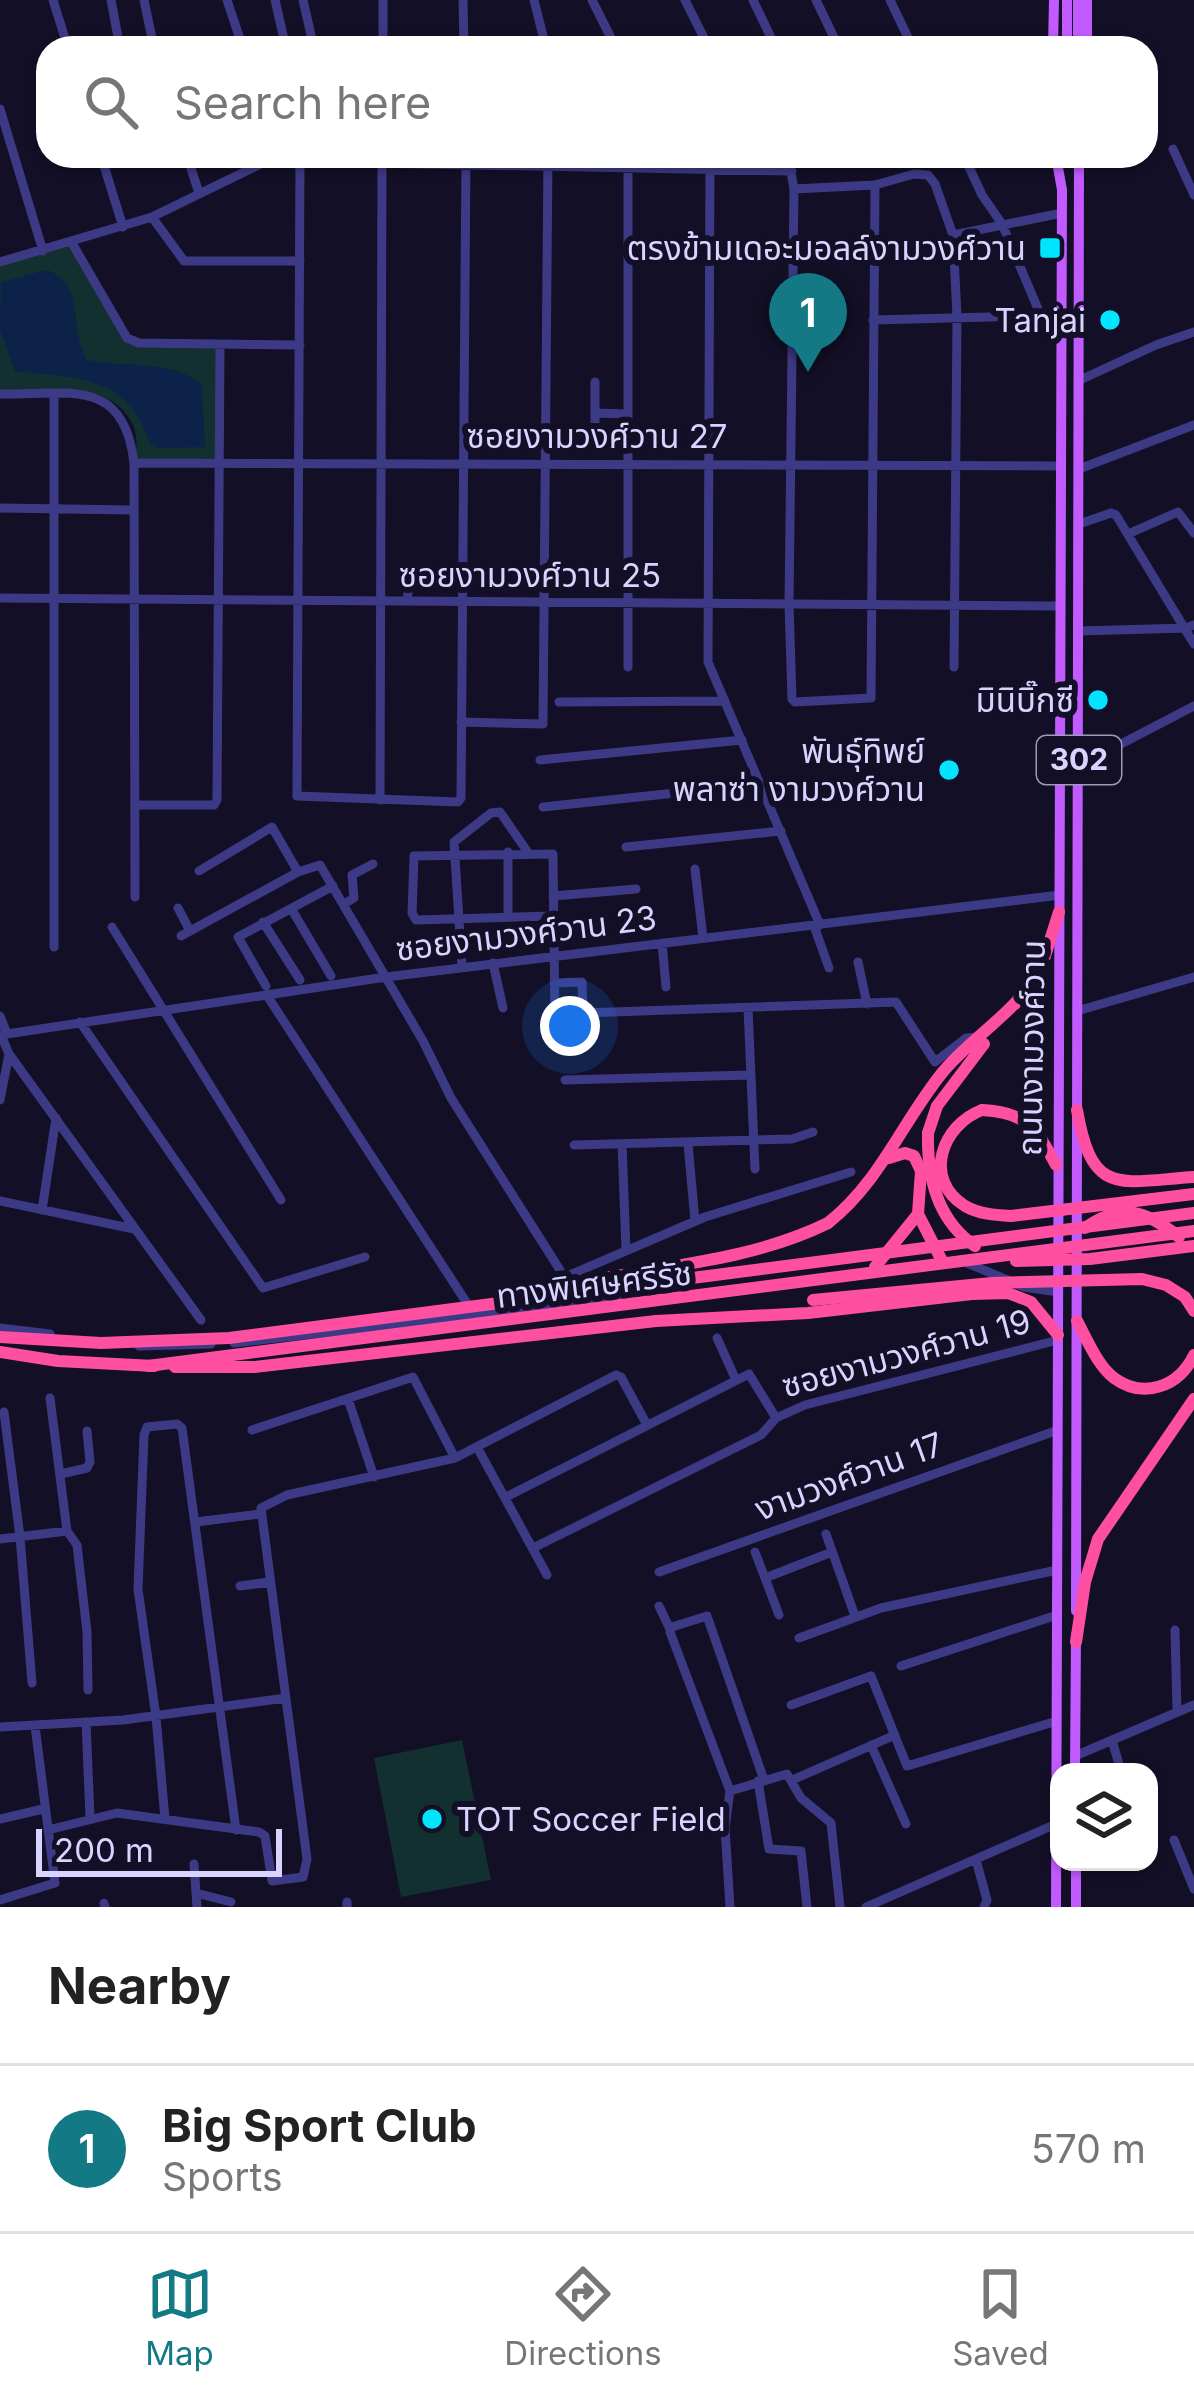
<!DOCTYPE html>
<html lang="en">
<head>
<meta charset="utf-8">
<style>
	:root { --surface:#fff; --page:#f6f6f6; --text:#222; --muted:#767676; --line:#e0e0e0; --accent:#137a85 }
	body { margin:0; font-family:Inter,"Noto Sans Thai",sans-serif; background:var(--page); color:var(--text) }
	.controls { position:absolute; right:36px; bottom:36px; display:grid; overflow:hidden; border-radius:24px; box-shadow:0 3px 9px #0004 }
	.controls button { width:108px; height:108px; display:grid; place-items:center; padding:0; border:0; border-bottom:3px solid var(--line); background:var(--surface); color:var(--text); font:60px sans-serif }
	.scale { position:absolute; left:36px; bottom:30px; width:246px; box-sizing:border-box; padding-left:12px; border:6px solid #d9d4ff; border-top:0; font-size:33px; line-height:42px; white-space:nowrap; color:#d9d4ff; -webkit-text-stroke:9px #130f26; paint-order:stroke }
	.you { position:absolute; left:570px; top:1026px; width:42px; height:42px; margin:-30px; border:9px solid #fff; border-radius:50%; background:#1a73e8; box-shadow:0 0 0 18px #1a73e833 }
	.badge { display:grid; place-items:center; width:78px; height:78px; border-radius:50%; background:var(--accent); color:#fff; font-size:39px; font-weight:700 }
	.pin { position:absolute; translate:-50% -99px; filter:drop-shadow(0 3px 6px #0008) }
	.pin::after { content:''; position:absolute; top:63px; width:42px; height:36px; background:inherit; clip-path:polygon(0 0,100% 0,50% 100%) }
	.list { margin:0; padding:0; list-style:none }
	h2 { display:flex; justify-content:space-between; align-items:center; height:156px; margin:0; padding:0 48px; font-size:51px }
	h2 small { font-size:39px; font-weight:400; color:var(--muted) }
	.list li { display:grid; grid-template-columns:78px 1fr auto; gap:36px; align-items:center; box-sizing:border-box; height:168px; padding:0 48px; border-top:3px solid var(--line) }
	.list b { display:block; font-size:45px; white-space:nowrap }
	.list p { margin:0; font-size:39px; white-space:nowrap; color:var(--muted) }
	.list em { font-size:39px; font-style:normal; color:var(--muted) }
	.icon { flex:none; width:66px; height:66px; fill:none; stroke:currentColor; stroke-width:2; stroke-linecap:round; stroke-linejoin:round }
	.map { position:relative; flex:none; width:1194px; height:1907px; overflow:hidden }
	.search { position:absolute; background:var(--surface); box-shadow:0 3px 9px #0004; left:36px; right:36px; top:36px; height:132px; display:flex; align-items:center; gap:30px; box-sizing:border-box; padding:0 42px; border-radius:36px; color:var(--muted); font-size:45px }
	.sheet { height:324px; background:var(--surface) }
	nav { display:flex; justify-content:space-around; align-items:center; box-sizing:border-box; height:168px; border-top:3px solid var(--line); background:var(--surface); font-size:33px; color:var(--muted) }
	nav a { display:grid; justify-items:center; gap:6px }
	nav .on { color:var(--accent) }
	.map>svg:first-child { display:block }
	.green { fill:#12302f }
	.water { fill:#0c2248 }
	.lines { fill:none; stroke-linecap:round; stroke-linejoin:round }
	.minor { stroke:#3d3a85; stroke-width:9 }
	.major { stroke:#c25bff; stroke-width:10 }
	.highway { stroke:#ff4fa3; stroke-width:12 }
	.highway-bridge { stroke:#ff4fa3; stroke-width:12 }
	.poi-dot { fill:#00e5ff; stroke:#130f26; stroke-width:4.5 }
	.labels { text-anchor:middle; stroke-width:12; stroke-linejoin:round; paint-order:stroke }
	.shield { fill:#130f26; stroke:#9e99be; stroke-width:3 }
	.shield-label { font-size:30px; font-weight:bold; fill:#d9d4ff }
	.poi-label { font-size:33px; fill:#d9d4ff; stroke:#130f26; text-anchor:end }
	.street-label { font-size:33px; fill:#d9d4ff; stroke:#130f26 }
</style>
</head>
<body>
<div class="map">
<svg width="1194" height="1907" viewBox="0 0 1194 1907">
	<rect width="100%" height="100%" fill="#130f26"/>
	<!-- green -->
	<path class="green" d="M71 246 125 340 218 347 216 465 137 464C136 452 138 435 133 425 110 377 43 391 0 391V265Z
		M462 1740 491 1880 401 1897 374 1758Z"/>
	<!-- water -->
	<path class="water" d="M47 270C87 285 67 324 87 360 123 368 174 359 202 385L205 447 158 448 150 443C128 374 75 378 15 371L0 330 1 282Z"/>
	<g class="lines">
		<!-- minor -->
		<path class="minor" d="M53 0 68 48
			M111 0 120 48
			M144 0 154 48
			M227 0 243 48
			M275 0 286 48
			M303 0 314 48
			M463 0 464 48
			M534 0 546 48
			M592 0 616 48
			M685 0 709 48
			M753 0 776 48
			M816 0 839 48
			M890 0 913 48
			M383 48V0
			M0 109 43 251
			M1173 149 1194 195
			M101 156 123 227
			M187 156 199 193
			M300 156 297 796 458 802 461 798 466 156
			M628 156V667
			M710 156 708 662 820 925
			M788 156 794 189 789 604 792 699 795 702 871 698 875 185
			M964 156 982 195 1002 224 1041 316
			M794 189 875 185 914 174 928 175 935 184 953 235 957 317 954 667
			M152 217 184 261H300
			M953 235 1062 213
			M72 243 127 338 139 343 300 345
			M0 262 152 217 267 161 792 171
			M873 320 1061 315
			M1080 380 1156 345 1194 332
			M0 394C68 395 124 376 134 463L135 897
			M54 395V947
			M595 413 627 414
			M595 429V382
			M134 463 1060 466
			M1079 469 1194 425
			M0 508 134 510
			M1079 524 1111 513 1116 515 1194 644
			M1128 534 1178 512 1194 533
			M0 598 1060 606
			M407 601 410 577 448 575
			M1079 631 1186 628 1194 625
			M559 702 725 701
			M461 722 543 724 548 156
			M1079 745 1121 744 1194 706
			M540 760 742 740
			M380 800 382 156
			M135 805H214L217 800 220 345
			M543 807 761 784
			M626 847 781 831
			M508 852V917
			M695 869 703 938
			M199 871 272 827 298 872
			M553 896 636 889
			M344 904 354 898 352 875 373 864
			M178 908 190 931
			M292 910 331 976
			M553 916 416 920 412 913 414 856 553 854 555 1023 569 1026 583 1021V1013L896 1002 935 1062 966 1038 977 1037
			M263 922 300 980
			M814 926 829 968
			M112 927 281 1200
			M181 936 298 872 320 865 423 1041 451 1098 572 1289
			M662 943 666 987
			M858 962 867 1004
			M493 963 503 1008
			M462 967 454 842 491 813 500 812 527 851
			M554 983 582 982 583 1013
			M266 986 238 937 333 886
			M268 997 472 1311
			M748 1008 755 1169
			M1077 1011 1194 977
			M0 1016 7 1034
			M80 1022 263 1288 365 1257
			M0 1035 386 977 1060 895
			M1 1035 9 1054 201 1320
			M565 1080 750 1075
			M0 1100 9 1054
			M622 1144 626 1250
			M688 1144 695 1221
			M574 1145 792 1139 813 1132
			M0 1201 134 1229
			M42 1210 56 1118
			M967 1263 1024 1287 1058 1292
			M565 1277 705 1217 851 1172
			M0 1328 50 1334
			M717 1338 736 1380
			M234 1343 617 1299
			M139 1346 211 1344
			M50 1398 67 1531
			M348 1399 374 1477
			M4 1412 20 1537 32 1683
			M252 1430 413 1377 455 1458
			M477 1447 547 1575
			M61 1474 87 1468 90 1462 87 1431
			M506 1497 749 1374 776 1418 805 1405 1058 1340
			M196 1522 260 1514
			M826 1534 855 1616
			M0 1539 67 1531 77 1545 87 1632 88 1690
			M533 1548 761 1435 776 1418
			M755 1552 765 1578 832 1552
			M659 1572 1058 1430
			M765 1578 779 1615
			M240 1586 270 1582
			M659 1606 670 1629
			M1175 1630 1177 1711
			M799 1638 881 1608 1057 1570
			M901 1666 1057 1615
			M791 1705 871 1676 907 1766 1057 1721
			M86 1722 90 1817
			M0 1727 123 1720 286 1698
			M1112 1740 1120 1768
			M871 1745 906 1824
			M1075 1756 1194 1705
			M792 1780 895 1735
			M758 1781 769 1849 801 1851 807 1907
			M730 1791 787 1774 801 1798 831 1823 840 1907
			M0 1819 43 1809
			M165 1819 156 1717 138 1589 144 1435 147 1427 177 1424 182 1428 236 1830
			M48 1830 117 1813 259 1832 265 1836 272 1881 303 1877 307 1859 261 1508 287 1495 455 1458 616 1375 621 1377 647 1425
			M1174 1840 1194 1889
			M976 1860 987 1900 984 1907
			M194 1864 197 1907
			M196 1893 231 1902
			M0 1900 55 1883 35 1726
			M347 1902V1907
			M104 1903 105 1907
			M730 1907 725 1828 730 1791 670 1632 672 1627 707 1616 764 1780
			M866 1907 1056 1824"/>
		<!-- major -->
		<path class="major" d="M1053 48 1054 0
			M1067 48V0
			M1078 48V0
			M1087 48V0
			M1076 1611 1079 156
			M1075 1772 1076 1635
			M1076 1862V1907
			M1056 1907 1062 190 1056 156"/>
		<!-- highway -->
		<path class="highway" d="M1015 1004 1044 959 1059 912
			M982 1110C1027 1112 1036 1128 1056 1165
			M1077 1110C1092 1197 1118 1182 1194 1177
			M928 1133 937 1106 984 1044
			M889 1158 905 1153 914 1156 921 1171 918 1214 941 1259
			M828 1223C880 1182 901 1124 942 1073 963 1047 994 1026 1017 1001
			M1085 1228C1121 1202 1147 1211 1179 1237
			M875 1267 918 1214
			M1077 1321C1087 1339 1097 1365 1114 1378 1144 1400 1179 1386 1194 1355
			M0 1352 58 1361 154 1366
			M175 1367H254L656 1321 808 1313 972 1294 1008 1293 1031 1302 1058 1335
			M1076 1642 1085 1582 1098 1539 1194 1399"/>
		<!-- highway-bridge -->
		<path class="highway-bridge" d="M982 1110C942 1125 922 1179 965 1206 979 1214 995 1215 1011 1216L1194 1194
			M928 1133C927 1176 937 1220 975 1246
			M1016 1261 1090 1259 1194 1246
			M519 1298C619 1266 733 1270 828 1223
			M813 1300 992 1283 1142 1279 1166 1285 1185 1297 1194 1311
			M0 1337 101 1343 229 1338 1194 1213
			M148 1366 1194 1231"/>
	</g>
	<!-- markers -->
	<g class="poi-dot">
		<rect x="1038" y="236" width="24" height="24" rx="6"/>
		<circle cx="1110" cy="320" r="12"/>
		<circle cx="1098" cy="700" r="12"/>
		<circle cx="949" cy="770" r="12"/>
		<circle cx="432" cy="1819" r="12"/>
	</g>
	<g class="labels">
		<!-- shield labels -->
		<rect class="shield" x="1037" y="736" width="84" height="48" rx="9"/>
		<g class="shield-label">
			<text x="1079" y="770">302</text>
		</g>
		<!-- poi labels -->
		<g class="poi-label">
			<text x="1026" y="260">ตรงข้ามเดอะมอลล์งามวงศ์วาน</text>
			<text x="1086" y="332">Tanjai</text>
			<text x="1074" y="712">มินิบิ๊กซี</text>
			<text x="925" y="763">พันธุ์ทิพย์<tspan x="925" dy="38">พลาซ่า งามวงศ์วาน</tspan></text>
			<text x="456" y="1831" text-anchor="start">TOT Soccer Field</text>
		</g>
		<!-- street labels -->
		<g class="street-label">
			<text x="597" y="448">ซอยงามวงศ์วาน 27</text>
			<text x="530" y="587">ซอยงามวงศ์วาน 25</text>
			<text transform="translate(526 933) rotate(-7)" y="12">ซอยงามวงศ์วาน 23</text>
			<text transform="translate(1031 1048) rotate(-89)" y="12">ถนนงามวงศ์วาน</text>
			<text transform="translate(594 1284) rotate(-7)" y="12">ทางพิเศษศรีรัช</text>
			<text transform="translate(906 1353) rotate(-15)" y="12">ซอยงามวงศ์วาน 19</text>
			<text transform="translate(849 1476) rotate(-20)" y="12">งามวงศ์วาน 17</text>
		</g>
	</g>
</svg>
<div class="controls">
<button><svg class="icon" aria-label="layers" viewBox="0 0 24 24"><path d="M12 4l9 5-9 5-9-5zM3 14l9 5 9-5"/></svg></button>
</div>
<div class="scale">200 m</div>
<div class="you"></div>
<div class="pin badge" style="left:808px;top:372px">1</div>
<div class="search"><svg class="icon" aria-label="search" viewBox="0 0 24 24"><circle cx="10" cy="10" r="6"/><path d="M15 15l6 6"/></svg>Search here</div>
</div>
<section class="sheet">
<h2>Nearby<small></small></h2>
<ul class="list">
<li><span class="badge">1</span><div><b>Big Sport Club</b><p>Sports</p></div><em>570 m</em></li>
</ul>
</section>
<nav>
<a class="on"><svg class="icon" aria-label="map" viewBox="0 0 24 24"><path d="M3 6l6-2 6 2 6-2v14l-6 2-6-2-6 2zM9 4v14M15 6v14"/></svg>Map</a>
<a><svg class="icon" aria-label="directions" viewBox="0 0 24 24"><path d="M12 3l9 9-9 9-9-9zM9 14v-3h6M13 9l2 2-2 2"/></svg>Directions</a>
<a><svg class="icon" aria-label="saved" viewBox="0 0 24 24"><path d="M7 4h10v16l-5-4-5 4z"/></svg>Saved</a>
</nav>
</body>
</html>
